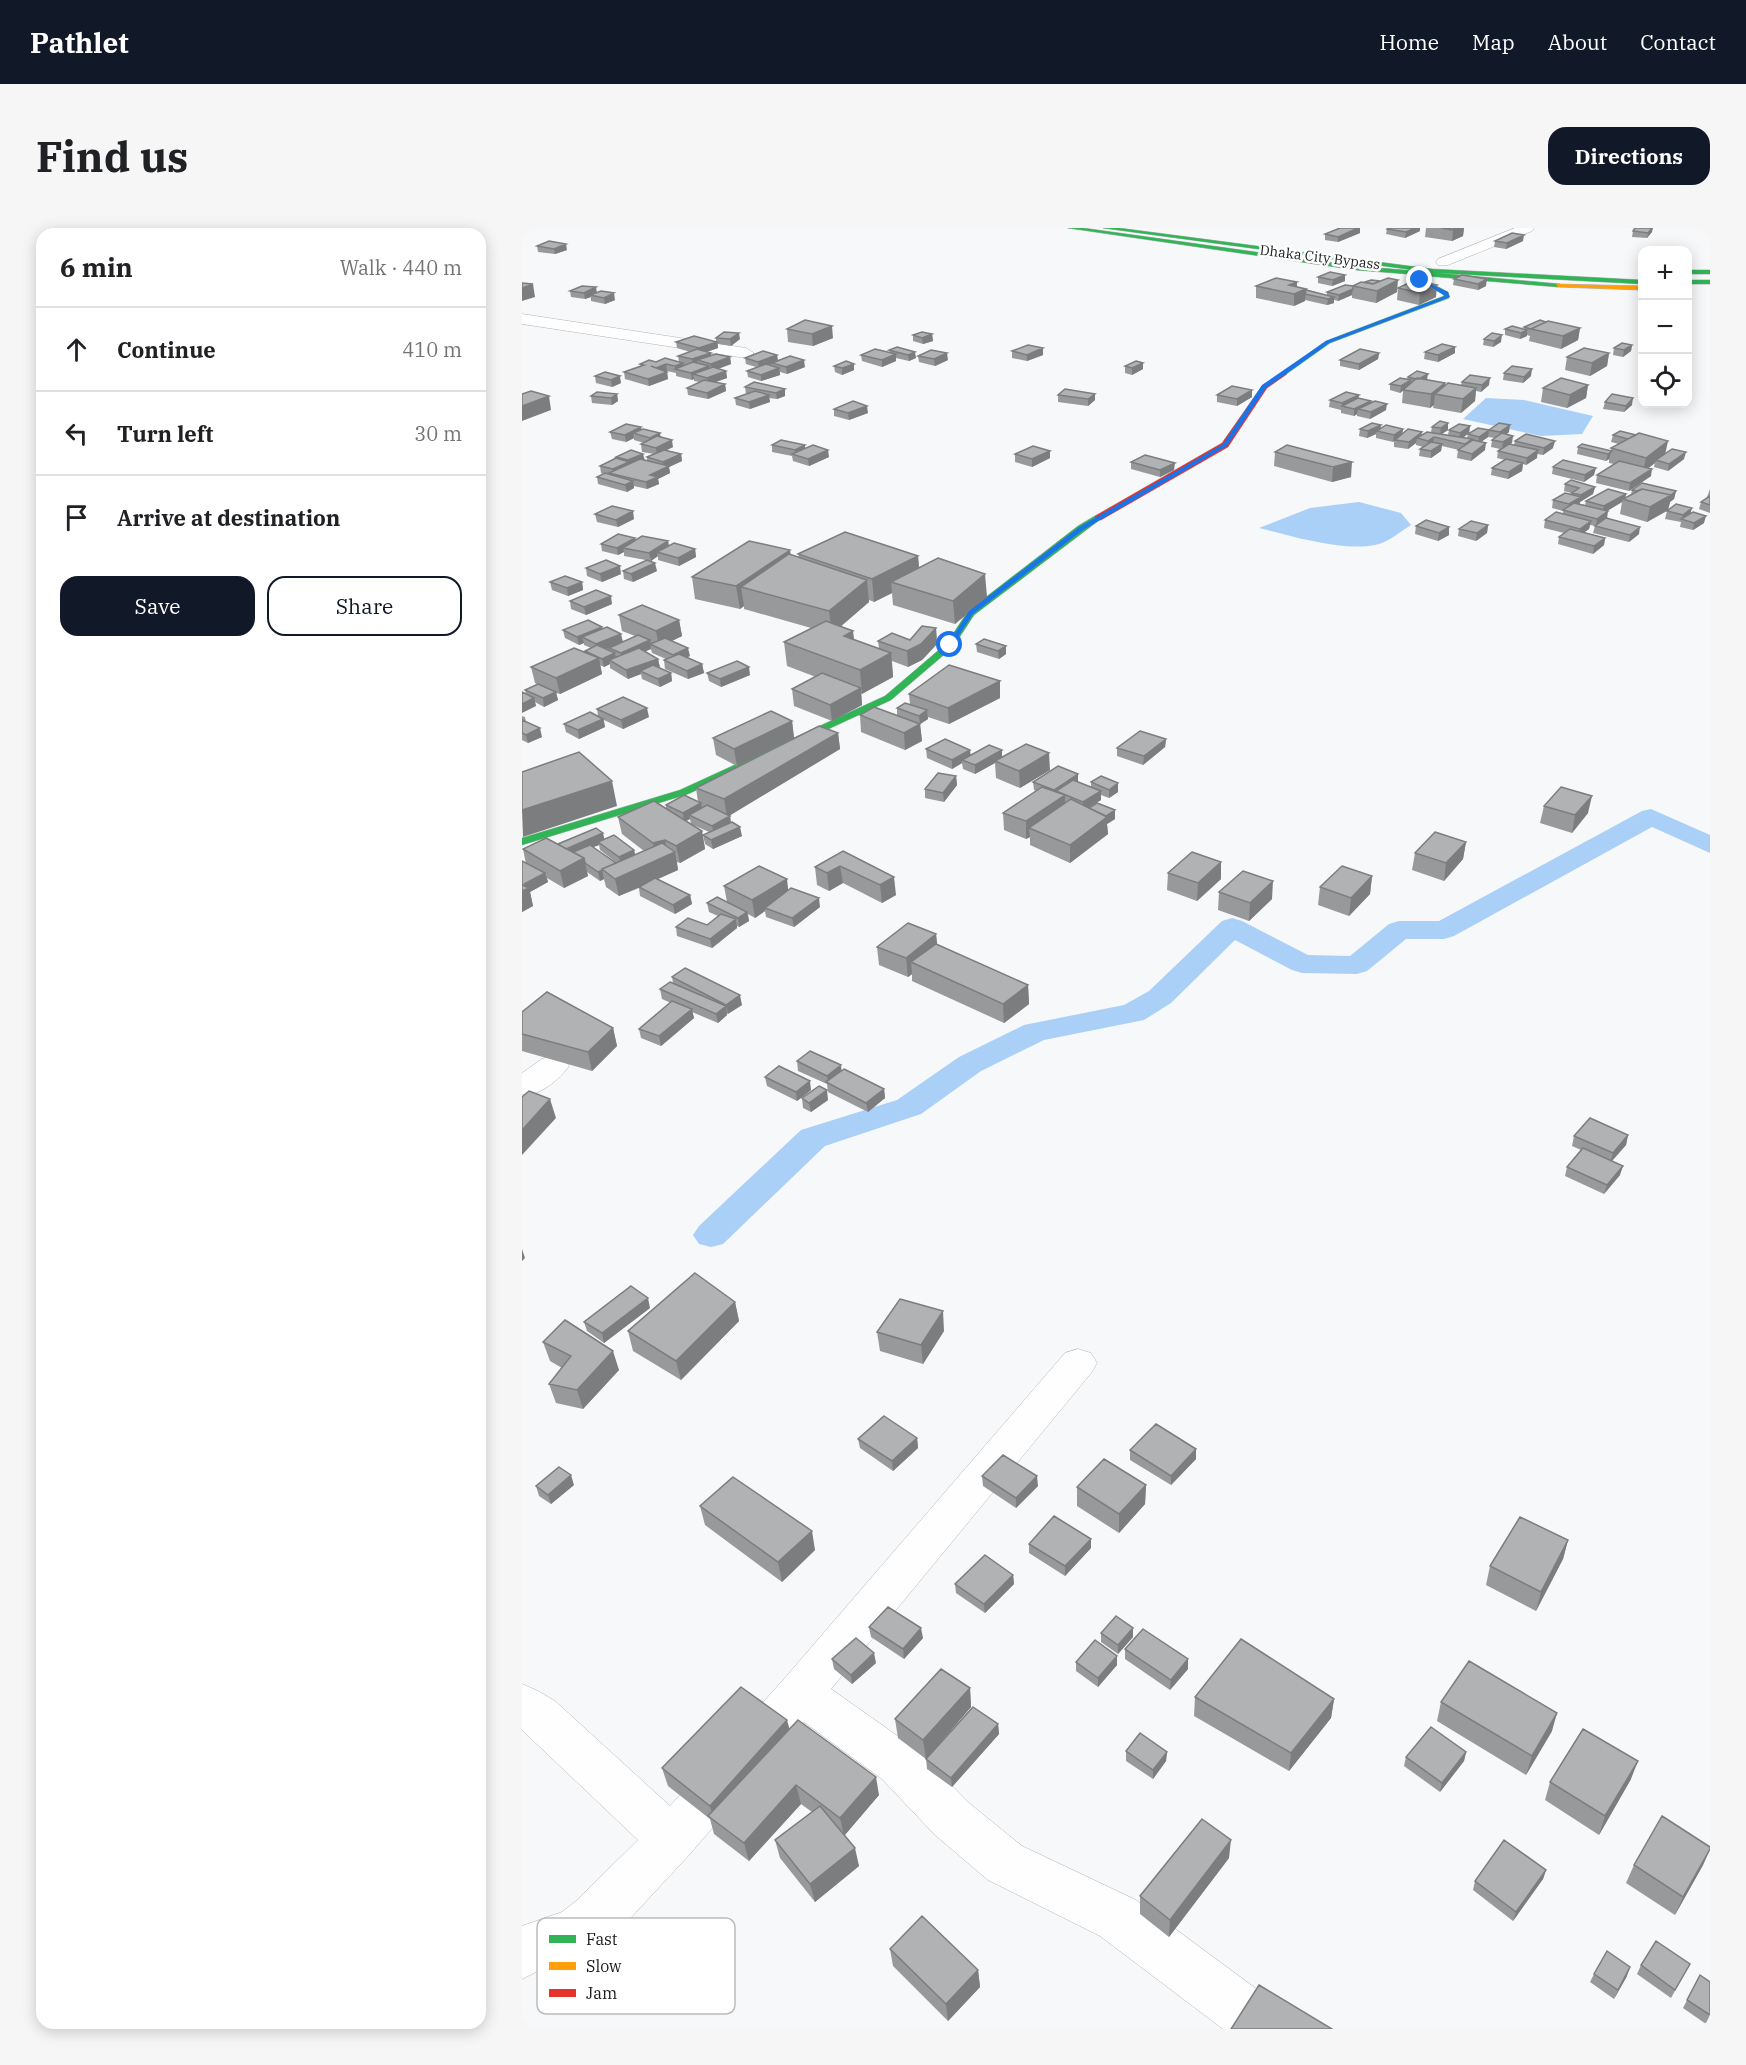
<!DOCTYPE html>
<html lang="en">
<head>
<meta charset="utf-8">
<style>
	:root { --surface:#fff; --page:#f6f6f6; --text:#202124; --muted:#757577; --line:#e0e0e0; --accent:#111827 }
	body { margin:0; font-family:"IBM Plex Serif",serif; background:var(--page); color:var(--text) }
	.controls { position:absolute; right:18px; top:18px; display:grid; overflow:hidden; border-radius:12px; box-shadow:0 3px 15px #0003 }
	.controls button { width:54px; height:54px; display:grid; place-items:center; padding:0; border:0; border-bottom:2px solid var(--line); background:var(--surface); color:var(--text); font:30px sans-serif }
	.stop { position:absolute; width:18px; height:18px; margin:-14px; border:4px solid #1a73e8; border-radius:50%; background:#fff }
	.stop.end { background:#1a73e8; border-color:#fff; box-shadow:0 2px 6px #0008 }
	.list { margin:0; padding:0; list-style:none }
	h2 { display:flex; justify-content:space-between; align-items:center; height:78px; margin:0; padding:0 24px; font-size:26px }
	h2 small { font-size:20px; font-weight:400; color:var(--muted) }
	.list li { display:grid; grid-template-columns:39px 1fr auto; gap:18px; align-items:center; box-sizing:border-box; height:84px; padding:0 24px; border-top:2px solid var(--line) }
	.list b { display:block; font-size:22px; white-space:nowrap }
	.list em { font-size:20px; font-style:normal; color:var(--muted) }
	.actions { display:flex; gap:12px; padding:18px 24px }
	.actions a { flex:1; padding:14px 0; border:2px solid var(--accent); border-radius:18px; text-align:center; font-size:21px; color:var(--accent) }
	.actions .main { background:var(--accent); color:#fff }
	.icon { flex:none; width:33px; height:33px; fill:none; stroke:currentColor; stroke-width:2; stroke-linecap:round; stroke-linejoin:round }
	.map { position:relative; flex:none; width:1188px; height:1801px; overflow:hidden; border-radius:18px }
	header { display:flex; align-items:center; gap:36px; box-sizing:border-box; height:84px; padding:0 30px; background:var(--accent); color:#fff }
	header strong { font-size:28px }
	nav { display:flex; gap:33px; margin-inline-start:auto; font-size:21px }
	.intro { display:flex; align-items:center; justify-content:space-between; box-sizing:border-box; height:144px; padding:0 36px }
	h1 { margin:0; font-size:42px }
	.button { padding:15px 27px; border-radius:18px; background:var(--accent); color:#fff; font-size:21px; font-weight:700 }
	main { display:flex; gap:36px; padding:0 36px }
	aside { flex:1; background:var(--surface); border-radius:18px; box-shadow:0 3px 15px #0003 }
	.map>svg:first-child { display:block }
	.water { fill:#aad0f8 }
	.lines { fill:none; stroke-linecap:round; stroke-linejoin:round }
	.canal { fill:#aad0f8; fill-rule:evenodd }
	.street-casing { stroke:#b3b4b6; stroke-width:1 }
	.fast-casing { stroke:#b3b4b6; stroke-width:1 }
	.slow-casing { stroke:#b3b4b6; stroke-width:1 }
	.jam-casing { stroke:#b3b4b6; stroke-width:1 }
	.street { fill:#fefefe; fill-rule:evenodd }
	.fast { fill:#30b455; fill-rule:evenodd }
	.slow { fill:#ff9f0a; fill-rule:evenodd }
	.jam { fill:#e5322d; fill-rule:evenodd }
	.wall { fill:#97999b; fill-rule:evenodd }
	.shaded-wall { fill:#7b7d7e }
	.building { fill:#b0b2b4; stroke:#7b7d7e; stroke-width:1.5 }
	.route { fill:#1a73e8 }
	.labels { text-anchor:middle; stroke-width:5; stroke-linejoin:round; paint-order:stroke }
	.far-street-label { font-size:14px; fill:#1b1c1d; stroke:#fff }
	.key { fill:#fff; stroke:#bbb; stroke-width:1.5 }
	.key-label { font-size:16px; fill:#1b1c1d }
</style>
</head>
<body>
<header>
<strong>Pathlet</strong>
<nav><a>Home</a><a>Map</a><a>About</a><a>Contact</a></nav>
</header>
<div class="intro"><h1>Find us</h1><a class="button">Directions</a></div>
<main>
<aside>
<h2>6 min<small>Walk · 440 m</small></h2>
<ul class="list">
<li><svg class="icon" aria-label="ahead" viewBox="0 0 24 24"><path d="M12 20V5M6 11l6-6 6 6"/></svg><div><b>Continue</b></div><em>410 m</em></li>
<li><svg class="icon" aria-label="left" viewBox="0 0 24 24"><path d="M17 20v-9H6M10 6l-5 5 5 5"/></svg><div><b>Turn left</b></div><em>30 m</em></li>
<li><svg class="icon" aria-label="arrive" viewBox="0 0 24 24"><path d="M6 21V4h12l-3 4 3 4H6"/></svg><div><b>Arrive at destination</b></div></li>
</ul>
<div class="actions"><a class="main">Save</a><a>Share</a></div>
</aside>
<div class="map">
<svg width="1188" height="1801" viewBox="0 0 1188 1801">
	<rect width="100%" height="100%" fill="#f6f8fa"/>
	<!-- water -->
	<path class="water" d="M964 170 1002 172 1071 188 1060 206 1019 208 941 191Z
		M837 274 879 285 889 297C879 303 868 313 857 316 824 325 770 308 737 300L788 280Z"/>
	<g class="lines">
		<!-- canal -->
		<path class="canal" d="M1129 581 1188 607V625L1130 599 932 708 922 711H884L845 743 835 746 780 745 770 742 713 712 649 775 622 792 522 812 459 843 399 886 303 918 201 1016 189 1019 177 1016 171 1007 177 998 279 902 375 872 437 829 502 797 602 777 627 763 700 693 710 690 720 693 786 727 828 728 867 696 877 693H917L1120 583Z"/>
		<defs>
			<path id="street" d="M993 0H1012L1010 3 926 37H916L914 34 916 31Z
				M0 86 224 120 232 125 224 130 0 96Z
				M31 828 42 831 47 838C38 851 16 870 0 866V845L20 831Z
				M556 1121 569 1125 575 1135 569 1145 309 1461 394 1521 447 1575 500 1618 614 1672 763 1782 770 1801H701L578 1708 466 1652 413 1607 360 1551 282 1494 167 1627 101 1698 71 1722 26 1738 0 1751V1698L40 1684 54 1673 116 1612 0 1502V1456L16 1463 33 1473 148 1578 262 1451 543 1125Z"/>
			<path id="fast" d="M546 0H561L834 38 906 44 581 0H597L910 41 1120 52V56L916 45 1038 56 1036 59 904 48 901 51 926 64 927 70 808 115 763 147 761 144 804 113 922 68 921 66 896 53 898 47 834 42Z
				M1166 42H1188V46H1166Z
				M1166 52H1188V56H1166Z
				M573 288 580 290 452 387 431 419 369 472 166 566 0 617V610L158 562 363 468 425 415 446 383 556 298Z"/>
			<path id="slow" d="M1034 56 1120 58V62L1036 59Z"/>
			<path id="jam" d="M763 143 765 146 745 160 706 219 579 292H573V288L700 215 740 158Z"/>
		</defs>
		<!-- street casing -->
		<use href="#street" class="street-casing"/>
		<!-- fast casing -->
		<use href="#fast" class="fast-casing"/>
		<!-- slow casing -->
		<use href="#slow" class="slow-casing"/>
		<!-- jam casing -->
		<use href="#jam" class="jam-casing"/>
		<!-- street -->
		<use href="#street" class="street"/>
		<!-- fast -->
		<use href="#fast" class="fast"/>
		<!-- slow -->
		<use href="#slow" class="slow"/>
		<!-- jam -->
		<use href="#jam" class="jam"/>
	</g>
	<!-- wall -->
	<path class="wall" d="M818 0H840H838V5L816 14 803 12V6Z
		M866 0H898V3L883 10 864 6 865 1Z
		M904 0H942L941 8 930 13 903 9Z
		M1111 3 1130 4 1125 10 1110 9Z
		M973 13H1001L984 21 972 19Z
		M15 18 45 22 33 26 16 24Z
		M823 47V53L810 58 796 55V49Z
		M932 51 964 58 956 62 931 57Z
		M893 52 914 69 897 77 875 72 876 60Z
		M775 54V59L805 67V64L831 58 843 54 875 64 854 75 830 70V67L816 73 812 72V75L805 77 783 72V73L772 78 734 70V58Z
		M48 63 75 65 93 72 83 76 69 73V69L63 71 49 69Z
		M283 92 311 110 291 118 266 114 265 101Z
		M1002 99 1058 100 1056 112 1039 121 1007 113 1008 108 1005 107V108L998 111 983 107V101H1002Z
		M410 106 411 113 401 116 391 113V107Z
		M194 110 218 111 209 118 196 116V120L185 124 189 127 208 129 209 136 196 141 204 143 205 150 193 154 203 156 204 163 186 171 166 167 165 160 178 154 172 153V151L170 152 154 148V145L145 143H142L145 144 146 151 127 158 103 151 102 144 119 138 118 136 134 134H157L156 128 168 124 155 120 154 114 194 113Z
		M962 111 979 114 971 119 961 117Z
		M1110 117 1109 123 1101 129 1091 127 1092 120Z
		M375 119 394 130 387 133 374 130V133L360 139 340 133 339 127 368 125 367 122Z
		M933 119V125L916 134 902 131 903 124Z
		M490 123 521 127 505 133 490 130Z
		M857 125 856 131 837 142 818 138V132Z
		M1087 125 1085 138 1068 148 1043 142 1045 129Z
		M255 127 256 133 283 139 265 146 258 144V147L239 153 226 149 225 143 234 139 224 136 223 130Z
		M396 128 426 132 413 138 397 134Z
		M621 135V141L610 147 603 145V138Z
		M312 138 332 142 320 147 313 144Z
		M982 145 1009 148 1001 155 981 152Z
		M73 148 99 155 90 159 74 155Z
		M886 149 923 155V158L939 157 940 154 967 157 959 164 954 163 953 173 939 185 911 180 912 177 908 180 880 175 881 163 878 165 868 162V156L885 151Z
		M232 154 263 168 255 171 247 170 248 174 228 181 214 177 213 170 224 166 223 159Z
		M1066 157 1064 170 1045 180 1019 174 1021 160Z
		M95 166 96 173 90 177 70 175 69 168Z
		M536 167 573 172 566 178 536 174Z
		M695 167 730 169 715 178 695 174Z
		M837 170 849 173V175L864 182 848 191 835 188V186L832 188 819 185V182L807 179 808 172Z
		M1083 174 1110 177 1102 184 1081 181Z
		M312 181 346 185 327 192 312 188Z
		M926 195V202L920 206 926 207 927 202 948 198 947 205 941 210H945L946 206 967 202 987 204 985 206 990 215 988 216 992 217 993 213 1031 220 1021 227 1015 226V230L1004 237 1001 236 1000 243 986 251 969 247 970 240 983 232 975 230 976 223 978 221 969 219 970 212 973 210 966 209 959 214 963 222 949 233 935 230 936 222H937L920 218 919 223 909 230 897 228 898 221 901 219 894 217V215L886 221 872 219V213L871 214 854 210V206L845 210 837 208 838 201 859 197 858 201H881L880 205 900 207 909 204 910 199Z
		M119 202 139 209 151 219 144 222 159 226 160 233 147 239 148 245 136 251 137 256 125 261 112 258V260L105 264 76 256 75 249 82 246 79 245 78 238 94 231V229L125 233V229L132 226 120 224 119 216 122 215 112 212V210L104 214 90 211 88 204Z
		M1098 203 1144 225 1162 231 1146 243 1132 239 1133 235 1126 240 1129 248 1107 263 1074 255 1075 247 1092 236 1087 235V231L1084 233 1055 226 1056 219 1089 223V220L1097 216 1089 214 1091 207Z
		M250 217H283V221L307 229 287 238 271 233 270 228 250 224Z
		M765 217 829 249 810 254 752 238 753 224Z
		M528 223V230L510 239 493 234V226Z
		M609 234 652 242 638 249 609 241Z
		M1031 239 1072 247 1062 254 1030 246Z
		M1043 256 1073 259 1071 266 1058 274V276L1063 277 1064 273 1104 266 1103 270 1109 266 1110 262 1154 263 1152 271 1148 274 1146 282 1169 285 1182 295 1171 302 1158 299 1159 294 1143 291 1145 283 1125 294 1098 286 1100 274 1085 283V290L1117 306 1107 314 1071 305 1073 298 1068 297 1067 301 1062 304 1083 310 1082 317 1071 326 1036 316 1037 309 1042 305 1022 300 1023 292 1041 286V283L1030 280 1031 272 1049 266V265L1042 263Z
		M1188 261V285L1177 281 1179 274 1186 269H1185Z
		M73 286 112 291 96 299 75 294Z
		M966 297 965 305 954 313 936 308 937 301Z
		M894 298 927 307 916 313 893 306Z
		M113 310V312L146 313 147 318 173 321 174 329 157 338 136 332V328L129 333 102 328V324L96 327 80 323 79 316Z
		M276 326 396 328 397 340 465 369 433 396 371 377 370 365 352 374 347 372V374L319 398 332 412 357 421 356 413 388 412 414 400 415 416 400 432 386 439 370 433 371 449 339 466 340 477 310 493 272 478 270 461 294 449 265 438 262 414 289 400 222 381V378L218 381 173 371 170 349 277 329Z
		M64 340 99 346 80 354 65 348Z
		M101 343H135L111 354 102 351Z
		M28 354H60L61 362 46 368 30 362Z
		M48 373 90 376 64 387 49 381Z
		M97 387 157 392 160 408 150 413 168 428 165 429 180 436 182 445 166 451 143 441 142 432 144 431 130 425 129 421 123 423 136 431 138 440 149 445 150 453 138 459 120 451 119 446 106 451 88 440V436L82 439 78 437 80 446 38 466 34 465 36 472 22 479 13 474 14 478 4 466 3 462 15 456 13 455 9 439 63 424 69 420 62 417V415L57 417 43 410 41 402 80 401 101 414 113 408 100 403Z
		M462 411 484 426 477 431 455 424 454 416Z
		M185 445 228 447 199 459 187 453Z
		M387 466 478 470 427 496 406 489V491L398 496 400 513 383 522 339 504 338 487 375 488V480L388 477Z
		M75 481 127 489 101 501 82 492 83 499 57 511 44 504 42 496 76 488Z
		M0 488 3 489 4 494 20 509 6 515 0 512Z
		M270 493 272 510 215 538 194 527 191 510Z
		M316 505 318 521 207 588H208L209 594 220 608 191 621 183 616 181 607 187 604 169 596 168 591 164 593 180 603 183 621 158 635 155 634 156 642 136 651 168 667 170 676 153 686 118 668 117 660 97 668 84 659 82 651 78 653 65 644 66 648 42 660 25 650 26 654 8 664 11 678 0 684 4 636 1 621 36 616 82 611 112 622 113 627 122 623 100 606 96 589 144 581V577L176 574 174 560ZM77 617 78 622 95 635 71 619Z
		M644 511 643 519 621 537 595 528V520Z
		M404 521 449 527 480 522V529L528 542 498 560 474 550 473 535 453 546 441 541 440 535 430 541 405 530Z
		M556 546V554L569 559V554L596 555V564L587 570 579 567V572L566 580 593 591 585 596 586 606 548 635 508 617V609L504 611 482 602 481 585 514 563 512 562 511 554Z
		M434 548 435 557 422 574 403 570V561Z
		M1022 578 1066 585 1050 605 1018 595Z
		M944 614 941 631 922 653 890 642 893 625Z
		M321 623 374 667 360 675 321 655 307 663 295 657 293 639Z
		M646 645 699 651 675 673 645 662Z
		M850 648 848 666 827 688 796 677 798 659Z
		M202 658 266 662 298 679 272 699 244 689 243 683 233 690 226 686 227 693 217 699 215 698V700L190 720 155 708 154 699 185 697 196 688 187 684 185 675 205 674Z
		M697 664 750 671 727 693 696 682Z
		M414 706 415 717 506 757 507 776 482 795 390 753V746L386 749 357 737 355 719Z
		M150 749 220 777 205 786V787L196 795 170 784 172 790 139 818 119 810 117 801 149 775 140 771 138 761 151 755Z
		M0 784 91 800 95 818 70 843 0 823Z
		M275 833 319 843 362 861 363 870 346 884 306 864 305 856 276 843Z
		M243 849 289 862 275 873 245 858Z
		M280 870 306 872 289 884 281 880Z
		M1106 907 1104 917 1090 933 1098 947 1082 966 1043 948 1045 939 1059 922 1050 918 1052 908Z
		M213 1074 217 1093 159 1152 111 1123 106 1103Z
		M128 1080 82 1115 65 1103 62 1094Z
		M422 1103 401 1136 358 1123 355 1104Z
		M21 1114 97 1142 61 1181 34 1175 27 1156 40 1140 28 1133Z
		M395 1210 396 1220 371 1243 338 1220 336 1211Z
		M608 1222 674 1231 649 1257 608 1232Z
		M460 1248 516 1258 494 1280 461 1258Z
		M52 1257 29 1276 17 1268 14 1258Z
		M624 1257 623 1276 597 1305 555 1278V1259Z
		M178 1278 293 1322 260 1354 183 1297Z
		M569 1311V1320L543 1348 507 1325V1316Z
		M1046 1312 1041 1331 1014 1383 964 1357 968 1338Z
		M491 1347 492 1356 463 1385 434 1365 433 1356Z
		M347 1399 401 1410 382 1431 349 1409Z
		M579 1405 611 1409 596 1426 579 1414Z
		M603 1421 666 1431V1441L648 1462 603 1431Z
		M310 1431 354 1435 330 1456 312 1441Z
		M554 1434 595 1437 576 1459 554 1443Z
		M448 1460 449 1479 404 1531 376 1510 373 1491Z
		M673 1469 812 1471 809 1490 767 1543 672 1488Z
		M919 1474 1030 1503 1004 1547 915 1493Z
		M476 1496 477 1506 430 1559 405 1541 404 1531Z
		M268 1501 357 1567 322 1608 337 1638 293 1674 258 1630 253 1612 290 1584 279 1576 227 1633 192 1606 188 1591 146 1558 140 1540Z
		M604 1523 645 1524 644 1533 631 1551 604 1533Z
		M944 1524 942 1533 918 1564 882 1538 884 1529Z
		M1109 1551 1077 1607 1023 1572 1028 1554Z
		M1188 1621 1181 1637 1153 1687 1104 1655 1112 1637Z
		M707 1630 647 1709 618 1686V1668Z
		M1024 1642 1021 1651 991 1693 951 1662 953 1653Z
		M368 1721 456 1742 458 1759 426 1793 371 1738Z
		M1168 1736 1149 1770 1115 1746 1119 1737Z
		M1072 1746 1105 1748 1092 1771 1068 1754Z
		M1178 1747 1188 1754V1801L1184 1796 1161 1780Z"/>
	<!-- shaded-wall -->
	<path class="shaded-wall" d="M836 0H838V5L816 14V9Z
		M893 0H898V3L883 10 884 4Z
		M935 0H942L941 8 930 13 931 2Z
		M1130 0H1131L1130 4 1125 10 1126 5Z
		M1002 7 1001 13 984 21 985 15Z
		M44 16 45 22 33 26 32 21Z
		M823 47V53L810 58 811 52Z
		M965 51 964 58 956 62V56Z
		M876 52 875 64 854 75 855 63Z
		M775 54V64L784 61 783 73 772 78V66L767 57Z
		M11 56 13 69 0 73V60Z
		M915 57 914 69 897 77 898 65Z
		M74 59 75 65 68 67 69 69 63 71 62 65Z
		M831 61 830 67 816 73 817 67Z
		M92 65 93 72 83 76 82 70Z
		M812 69V75L805 77 806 71Z
		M310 98 311 110 291 118 290 106Z
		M1058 100 1056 112 1039 121 1041 108Z
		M1005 102V108L998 111 999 105Z
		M217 105 218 111 209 118 208 111Z
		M410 106 411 113 401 116 400 110Z
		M980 107 979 114 971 119 972 113Z
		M195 114 196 120 178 126 177 120Z
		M1110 117 1109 123 1101 129 1102 122Z
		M933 119V125L916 134V127Z
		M521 120V127L505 133V127Z
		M393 124 394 130 387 133 386 127Z
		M189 125 190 132H175L176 136 171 138 170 131Z
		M425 125 426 132 413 138 412 131Z
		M857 125 856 131 837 142V136Z
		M1087 125 1085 138 1068 148 1070 135Z
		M374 126V133L360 139V132Z
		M255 127 256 134 237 140 236 134Z
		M208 129 209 136 190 143 189 136Z
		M282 132 283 139 265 146 264 139Z
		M161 135 162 142 153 141V138Z
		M621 135V141L610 147V140Z
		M144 136 145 143 135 146 134 140Z
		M332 136V142L320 147V140Z
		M187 138 188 145 171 146 172 151 170 152 169 145Z
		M257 140 258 147 239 153V147Z
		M1010 141 1009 148 1001 155 1002 149Z
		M204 143 205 150 186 157 185 150Z
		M145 144 146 151 127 158 126 151Z
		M906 146 905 152H896Z
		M98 148 99 155 90 159 89 152Z
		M968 150 967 157 959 164 960 157Z
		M889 152 888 159 881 162 878 165 879 158Z
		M923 155 921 168 913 166 912 177 908 180 909 166Z
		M203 156 204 163 186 171 185 165Z
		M1066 157 1064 170 1045 180 1048 167Z
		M954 160 953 173 939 185 941 171Z
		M263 161V168L255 171 254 165Z
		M730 162V169L715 178V171Z
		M95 166 96 173 90 177 89 170Z
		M573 166V172L566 178V171Z
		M247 167 248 174 228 181 227 174Z
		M837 167 836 174 820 178V175Z
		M27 168 29 182 0 193V178Z
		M1111 170 1110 177 1102 184 1104 178Z
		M849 173 848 179 836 181 835 186 832 188V181Z
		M865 176 864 182 848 191 849 184Z
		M345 178 346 185 327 192 326 185Z
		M926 195V202L918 207 919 200Z
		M859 197 858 204 855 203 854 206 845 210 846 203Z
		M988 197 987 204 977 211 978 204Z
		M948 198 947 205 937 212 938 205Z
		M119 199 120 206 111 205 112 210 104 214 103 207Z
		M881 201 880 208 873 212 871 214 872 207Z
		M967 202 966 209 956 216 957 209Z
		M900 204 899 211 895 210 894 215 886 221 887 214Z
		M138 205 139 212 129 217 128 210Z
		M991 208 990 215 980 222 981 214Z
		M912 209 911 216 905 220 906 213Z
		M150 212 151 219 135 227 134 220Z
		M1033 213 1031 220 1021 227 1022 220Z
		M1146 213 1143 227 1134 232 1133 235 1121 244 1124 230Z
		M964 215 963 222 949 233 950 226Z
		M920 216 919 223 909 230V223Z
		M283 217V224L274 227 273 222Z
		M306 222 307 229 287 238 286 231Z
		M1016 222 1015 230 1004 237 1005 230Z
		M528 223V230L510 239V231Z
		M1089 224 1087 231 1084 233 1086 226Z
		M1164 224 1162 231 1146 243 1147 236Z
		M121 226 123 233 91 246V241L106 234V232Z
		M159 226 160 233 147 239 148 245 136 251 137 256 125 261 124 254 128 247 142 240 141 234Z
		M830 234 829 249 810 254 811 239Z
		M653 235 652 242 638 249V242Z
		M1001 235 1000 243 986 251 987 244Z
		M1074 240 1072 247 1062 254 1063 247Z
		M1130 241 1129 248 1107 263 1108 255Z
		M111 253 112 260 105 264 103 257Z
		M1073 259 1071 266 1058 274 1057 276 1046 284 1047 276 1059 269V267Z
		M1154 263 1152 271 1148 274 1146 282 1125 294 1128 279Z
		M1104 266 1103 272 1101 271 1100 274 1080 286 1082 278Z
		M1170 280 1168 287 1160 291 1161 287Z
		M111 283 112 291 96 299 94 292Z
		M1086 283 1085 291 1074 299 1075 291Z
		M1184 288 1182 295 1171 302 1172 295Z
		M1069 293 1067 301 1056 309 1058 301Z
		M966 297 965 305 954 313 955 305Z
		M927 299V307L916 313 917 305Z
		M1118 299 1117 306 1107 314 1108 307Z
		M113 310 114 317 101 320 102 324 96 327 95 320Z
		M1083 310 1082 317 1071 326 1072 318Z
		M146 313 147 320 135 324 136 328 129 333 127 325Z
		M173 321 174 329 157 338 156 330Z
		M268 322 271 344 219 359 222 378 218 381 214 358Z
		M396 328 398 351 369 354 370 365 352 374 350 351Z
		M133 335 135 343 111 354 109 346Z
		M98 338 99 346 80 354 78 346Z
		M463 346 465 369 433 396 431 373Z
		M345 352 347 374 310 406 307 383Z
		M60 354 61 362 46 368 45 360Z
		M89 368 90 376 64 387 62 379Z
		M157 392 160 408 137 419 134 403Z
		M80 399 81 407 60 409 62 415 57 417 55 409Z
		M414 400 415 416 400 432 386 439 385 423Z
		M331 403 334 426 322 408Z
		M99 406 101 414 76 424 74 416Z
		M128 412 129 421 101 433 99 425Z
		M484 418V426L477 431 476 423Z
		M166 420 168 428 152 435 151 427Z
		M93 425 94 433 87 432 88 436 82 439 80 431Z
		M369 425 371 449 340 466 338 442Z
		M77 430 80 446 38 466 34 450Z
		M136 431 138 440 118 443 119 446 106 451 104 442Z
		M180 436 182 445 166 451 165 443Z
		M227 439 228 447 199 459 198 451Z
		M149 445 150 453 138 459 136 451Z
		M478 453V470L427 496 426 480Z
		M339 460 340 477 310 493 308 477Z
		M34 464 36 472 22 479 21 470Z
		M12 470 14 478 0 485V476Z
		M125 480 127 489 101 501 99 492Z
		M405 482 406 491 398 496 397 488Z
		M81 491 83 499 57 511 56 502Z
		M270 493 272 510 215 538 212 521Z
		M398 496 400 513 383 522 382 505Z
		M18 500 20 509 6 515 4 507Z
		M316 505 318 521 205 589 202 571Z
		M644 511 643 519 621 537 622 528Z
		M448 522 449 530 440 532V535L430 541V532Z
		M480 522V530L473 533V535L453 546V537Z
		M527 525 528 542 498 560 497 543Z
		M556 546V555L532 570V562Z
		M434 548 435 557 422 574 421 565Z
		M90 553 95 578 1 609 0 582Z
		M596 555V564L587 570V562Z
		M579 563V572L561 583V574Z
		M543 567V585L507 600 508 609 504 611V593Z
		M1070 568 1066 585 1050 605 1053 587Z
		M179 575 181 584 167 587 168 591 162 594 161 585Z
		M593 582V591L585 596 586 606 548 635V617L583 588Z
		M208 588 209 597 192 607 190 598Z
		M218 599 220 608 191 621 189 612Z
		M180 603 183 621 158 635 154 618Z
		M81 605 83 614H76L77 617 51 627 40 622Z
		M143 612 146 627 153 624 156 642 97 668 93 651 135 632 131 615Z
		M944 614 941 631 922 653 924 635Z
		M112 622 114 631 99 638 97 629Z
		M62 630 66 648 42 660 38 643Z
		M699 634V651L675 673 676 655Z
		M318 638 321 655 307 663 305 645Z
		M80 642 82 651 78 653 76 644Z
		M23 645 26 654 8 664 11 678 0 684V658Z
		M850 648 848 666 827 688 829 670Z
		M372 649 374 667 360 675 358 657Z
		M265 651 267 669 243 680V683L233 690 230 672Z
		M751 653 750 671 727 693 728 675Z
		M168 667 170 676 153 686 151 677Z
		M297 670 298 679 272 699 270 690Z
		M225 684 227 693 217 699 216 690Z
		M214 691 215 700 190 720 188 711Z
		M414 706 416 724 389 734 390 746 386 749 384 730Z
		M506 757 507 776 482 795 481 776Z
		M218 767 220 777 206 786 204 777Z
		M204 778 205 787 196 795 194 786Z
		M170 781 172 790 139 818 137 808Z
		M91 800 95 818 70 843 66 824Z
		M319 837 320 847 306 855 305 848Z
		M288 853 289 862 275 873 274 864Z
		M362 861 363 870 346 884 344 875Z
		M305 862 306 872 289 884 287 875Z
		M28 871 34 890 0 927V902Z
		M1106 907 1104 917 1088 935 1091 925Z
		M1101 938 1098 947 1082 966 1085 957Z
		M0 1021 3 1030 0 1033Z
		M126 1070 128 1080 82 1115 80 1105Z
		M213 1074 217 1093 159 1152 154 1133Z
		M421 1083 422 1103 401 1136 399 1117Z
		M91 1123 97 1142 61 1181 55 1162Z
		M395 1210 396 1220 371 1243 370 1233Z
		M674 1221V1231L649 1257V1248Z
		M49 1247 52 1257 29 1276 26 1267Z
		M515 1248 516 1258 494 1280V1270Z
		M624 1257 623 1276 597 1305V1286Z
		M290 1303 293 1322 260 1354 256 1334Z
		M569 1311V1320L543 1348V1338Z
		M1046 1312 1041 1331 1014 1383 1019 1364Z
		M491 1347 492 1356 463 1385 462 1376Z
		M399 1400 401 1410 382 1431 381 1421Z
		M611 1400V1409L596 1426V1417Z
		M352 1425 354 1435 330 1456 329 1447Z
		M595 1428V1437L576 1459V1450Z
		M666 1431V1441L648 1462 649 1452Z
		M448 1460 449 1479 404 1531 401 1512Z
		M812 1471 809 1490 767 1543 769 1525Z
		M1035 1485 1030 1503 1004 1547 1010 1528Z
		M265 1492 270 1510 192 1592 188 1578Z
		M476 1496 477 1506 430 1559 429 1550Z
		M645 1524 644 1533 631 1551V1542Z
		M944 1524 942 1533 918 1564 920 1555Z
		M1116 1533 1109 1551 1077 1607 1083 1588Z
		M354 1549 357 1567 322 1608 318 1590Z
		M274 1557 279 1576 227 1633 222 1615Z
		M709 1612 707 1630 647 1709 648 1692Z
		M333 1620 337 1638 293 1674 288 1656Z
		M1188 1621 1181 1637 1153 1687 1161 1669Z
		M1024 1642 1021 1651 991 1693 994 1684Z
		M1108 1739 1105 1748 1092 1771 1096 1762Z
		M456 1742 458 1759 426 1793 424 1776Z"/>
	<!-- building -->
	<path class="building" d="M818 0H836L816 9 803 6Z
		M866 0H893L884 4 865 1Z
		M919 0H935L931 2Z
		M1113 0H1130L1126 5 1111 3Z
		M990 5 1002 7 985 15 973 13Z
		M27 13 44 16 32 21 15 18Z
		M808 44 823 47 811 52 796 49Z
		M940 47 965 51 956 56 932 51Z
		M754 50 775 54 767 57 784 61 772 66 734 58Z
		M866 50 876 52 855 63 831 58 839 54 851 56Z
		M849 52 858 53 851 56 843 54Z
		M893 52 915 57 898 65 876 60Z
		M0 55 11 56 0 60Z
		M823 57 831 58V61L817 67 805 64Z
		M60 58 74 59 62 65 48 63Z
		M784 62 812 69 806 71 783 66Z
		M79 63 92 65 82 70 68 67Z
		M283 92 310 98 290 106 265 101Z
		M1018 92 1024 94 1009 101 1002 99Z
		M1026 93 1058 100 1041 108 1009 101Z
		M990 98 1005 102 999 105 983 101Z
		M202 104 217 105 208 111 194 110Z
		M400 104 410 106 400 110 391 107Z
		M970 105 980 107 972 113 962 111Z
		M172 108 195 114 177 120 154 114Z
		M1100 115 1110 117 1102 122 1092 120Z
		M920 116 933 119 916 127 903 124Z
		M506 117 521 120 505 127 490 123Z
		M375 119 393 124 386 127 367 122Z
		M1062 120 1087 125 1070 135 1045 129Z
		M175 121 189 125 170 131 156 128Z
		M353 121 374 126 360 132 339 127Z
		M838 121 857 125 837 136 818 132Z
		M409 122 425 125 412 131 396 128Z
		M241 123 255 127 236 134 223 130Z
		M194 126 208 129 189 136 175 132Z
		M268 128 282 132 264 139 250 135Z
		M143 130 161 135 153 138 144 136 134 140 129 138 145 144 126 151 102 144 122 137 118 136 127 132 134 134Z
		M324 133 332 136 320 140 312 138Z
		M614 133 621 135 610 140 603 138Z
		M171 134 187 138 169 145 153 141Z
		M244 136 257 140 239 147 225 143Z
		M990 138 1010 141 1002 149 982 145Z
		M191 139 204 143 185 150 171 146Z
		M895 143 906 146 897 151H894L886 149Z
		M83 144 98 148 89 152 73 148Z
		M948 147 968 150 960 157 940 154Z
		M878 150 889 152 879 158 868 156Z
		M895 150 923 155 909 166 881 162Z
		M1039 150 1066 157 1048 167 1021 160Z
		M182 152 203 156 185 165 165 160Z
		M232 154 263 161 254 165 223 159Z
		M926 155 954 160 941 171 913 166Z
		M710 158 730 162 715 171 695 167Z
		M543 161 573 166 566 171 536 167Z
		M9 163 27 168 0 178V166Z
		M233 163 247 167 227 174 213 170Z
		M75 164 95 166 89 170 69 168Z
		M824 164 837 167 820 175 808 172Z
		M1090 166 1111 170 1104 178 1083 174Z
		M836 170 849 173 832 181 820 178Z
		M331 173 345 178 326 185 312 181Z
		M853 173 865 176 849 184 836 181Z
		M918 193 926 195 919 200 910 199Z
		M850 195 859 197 846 203 838 201Z
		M977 195 988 197 978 204 967 202Z
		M104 196 119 199 103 207 88 204Z
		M937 196 948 198 938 205 927 202Z
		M864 197 881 201 872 207 855 203Z
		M956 200 967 202 957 209 946 206Z
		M121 201 138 205 128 210 111 205Z
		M886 201 900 204 887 214 873 212Z
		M1098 203 1114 207 1106 211 1091 207Z
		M905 204 950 211 943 216 912 209 906 213 895 210Z
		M980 205 991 208 981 214 970 212Z
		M1117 205 1146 213 1124 230 1089 220Z
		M1004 206 1033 213 1022 220 993 213Z
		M135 208 150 212 134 220 119 216Z
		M259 212 283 217 273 222 250 217Z
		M951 212 964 215 950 226 936 222Z
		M909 214 920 216 909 223 898 221Z
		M987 216 1016 222 1005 230 976 223Z
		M1060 216 1090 223 1086 226 1056 219Z
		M291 217 306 222 286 231 270 226Z
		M765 217 830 234 811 239 753 224Z
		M511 218 528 223 510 231 493 226Z
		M1150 221 1164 224 1147 236 1134 232Z
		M109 222 121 226 106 232 94 229Z
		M142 222 159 226 141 234 125 229Z
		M623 227 653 235 638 242 609 234Z
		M94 230 107 234 91 241 78 238Z
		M118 231 147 238 128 247 136 249 124 254 87 245Z
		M984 231 1001 235 987 244 970 240Z
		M1041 232 1074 240 1063 247 1031 239Z
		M1097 233 1130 241 1108 255 1075 247Z
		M83 245 111 253 103 257 75 249Z
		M1049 252 1073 259 1059 267 1050 265 1057 260 1043 256Z
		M1120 255 1154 263 1149 267 1120 261 1115 263 1110 262Z
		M1086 261 1104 266 1082 278 1064 273Z
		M1120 261 1149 267 1128 279 1101 271Z
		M1043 265 1059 269 1047 276 1031 272Z
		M1188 268V277L1179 274Z
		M1052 275 1086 283 1075 291 1041 282Z
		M1154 276 1170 280 1161 287 1145 283Z
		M90 278 111 283 94 292 73 286Z
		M1034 284 1069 293 1058 301 1023 292Z
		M1171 284 1184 288 1172 295 1159 291Z
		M1084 290 1118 299 1108 307 1073 298Z
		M904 292 927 299 917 305 894 298Z
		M949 293 966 297 955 305 937 301Z
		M1048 301 1083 310 1072 318 1037 309Z
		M323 304 396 328 350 351 276 326Z
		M96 306 113 310 95 320 79 316Z
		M120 308 146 313 127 325 101 320Z
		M227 313 268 322 214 358 170 349Z
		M152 315 173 321 156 330 135 324Z
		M267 326 345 352 307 383 219 359Z
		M416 330 463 346 431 373 369 354Z
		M84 332 98 338 78 346 64 340Z
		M125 332 133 335 109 346 101 343Z
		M43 348 60 354 45 360 28 354Z
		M74 362 89 368 62 379 48 373Z
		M120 377 157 392 134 403 97 387Z
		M66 392 80 399 55 409 41 402Z
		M304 393 331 403 322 408 369 425 338 442 262 414Z
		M400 398 414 400 399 416 385 423 356 413 370 405 388 412Z
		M85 399 99 406 74 416 60 409Z
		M116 407 128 412 99 425 87 420Z
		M143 410 166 420 151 427 128 416Z
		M462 411 484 418 476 423 454 416Z
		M75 417 93 425 80 431 63 423Z
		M52 420 77 430 34 450 9 439Z
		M117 420 136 431 104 442 87 432Z
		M157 426 180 436 165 443 142 432Z
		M215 433 227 439 198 451 185 445Z
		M131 437 149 445 136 451 118 443Z
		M427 437 478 453 426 480 387 466Z
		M300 445 339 460 308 477 270 461Z
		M16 456 34 464 21 470 3 462Z
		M0 464 12 470 0 476Z
		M101 469 125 480 99 492 75 481Z
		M383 475 405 482 397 488 375 480Z
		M352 479 398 496 382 505 338 487Z
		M249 483 270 493 212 521 191 510Z
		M68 484 81 491 56 502 42 496Z
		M0 492 18 500 4 507 0 505Z
		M297 498 316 505 202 571 174 560Z
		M618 503 644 511 622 528 595 520Z
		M423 511 448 522 430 532 404 521Z
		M504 516 527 525 497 543 473 533Z
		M467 517 480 522 453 537 440 532Z
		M57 524 90 553 0 582V544Z
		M536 538 556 546 532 562 511 554Z
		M416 545 434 548 421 565 403 561Z
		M579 548 596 555 587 562 569 554Z
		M551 552 579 563 561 574 534 563Z
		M520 559 543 567 504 593 481 585Z
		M1039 559 1070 568 1053 587 1022 578Z
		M162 567 179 575 161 585 144 577Z
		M549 571 585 589 548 617 507 600Z
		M132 573 180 603 154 618 143 612 131 615 96 589Z
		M575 575 593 582 584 588 567 580Z
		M185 577 208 588 190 598 167 587Z
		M210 594 218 599 189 612 181 607Z
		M74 600 81 605 44 621 36 616Z
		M913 604 944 614 924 635 893 625Z
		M92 607 112 622 97 629 76 614Z
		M24 610 62 630 38 643 1 621Z
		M140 615 153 624 93 651 80 641Z
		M68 617 94 635 80 641 81 642 76 644 63 635 62 630 51 624Z
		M321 623 372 649 358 657 318 638 305 645 293 639Z
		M670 624 699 634 676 655 646 645Z
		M0 633 23 645 0 657Z
		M237 638 265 651 230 672 202 658Z
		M820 638 850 648 829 670 798 659Z
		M721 643 751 653 728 675 697 664Z
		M133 650 168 667 151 677 117 659Z
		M0 657 7 660 0 663Z
		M269 660 297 670 270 690 243 680Z
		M195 669 225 684 216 690 185 675Z
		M199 686 214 691 188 711 154 699 166 690 185 697Z
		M386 695 414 706 384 730 355 719Z
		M414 716 506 757 481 776 389 734Z
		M163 740 218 767 204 777 150 749Z
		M148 754 204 778 194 786 138 761Z
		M25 764 91 800 66 824 0 806V784Z
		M150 773 170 781 137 808 117 801Z
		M288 823 319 837 305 848 275 833Z
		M257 838 288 853 274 864 243 849Z
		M322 841 362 861 344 875 304 854Z
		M297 858 305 862 287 875 280 870Z
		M7 863 28 871 0 902V869Z
		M1068 890 1106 907 1091 925 1052 908Z
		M1061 920 1101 938 1085 957 1045 939Z
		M173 1045 213 1074 154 1133 106 1103Z
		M109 1058 126 1070 80 1105 62 1094Z
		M378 1071 421 1083 399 1117 355 1104Z
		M43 1092 91 1123 55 1162 27 1156 49 1128 21 1114Z
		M362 1188 395 1210 370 1233 336 1211Z
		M634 1196 674 1221 649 1248 608 1222Z
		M481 1227 515 1248 494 1270 460 1248Z
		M582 1231 624 1257 597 1286 555 1259Z
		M37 1239 49 1247 26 1267 14 1258Z
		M211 1249 290 1303 256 1334 178 1278Z
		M532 1288 569 1311 543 1338 507 1316Z
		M998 1289 1046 1312 1019 1364 968 1338Z
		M463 1327 491 1347 462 1376 433 1356Z
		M366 1379 399 1400 381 1421 347 1399Z
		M594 1388 611 1400 596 1417 579 1405Z
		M621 1401 666 1431 649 1452 603 1421Z
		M334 1410 352 1425 329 1447 310 1431Z
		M719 1411 812 1471 769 1525 673 1469Z
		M573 1412 595 1428 576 1450 554 1434Z
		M947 1433 1035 1485 1010 1528 919 1474Z
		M419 1441 448 1460 401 1512 373 1491Z
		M219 1459 265 1492 188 1578 140 1540Z
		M451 1479 476 1496 429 1550 404 1531Z
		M276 1492 354 1549 318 1590 274 1557 222 1615 186 1588Z
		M909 1499 944 1524 920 1555 884 1529Z
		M1061 1501 1116 1533 1083 1588 1028 1554Z
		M618 1505 645 1524 631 1542 604 1523Z
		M298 1578 333 1620 288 1656 253 1612Z
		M1140 1588 1188 1619V1621L1161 1669 1112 1637Z
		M680 1591 709 1612 648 1692 618 1668Z
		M982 1612 1024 1642 994 1684 953 1653Z
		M400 1688 456 1742 424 1776 368 1721Z
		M1134 1713 1168 1736 1153 1762 1119 1737Z
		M1085 1723 1108 1739 1096 1762 1072 1746Z
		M1178 1747 1188 1754V1787L1165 1772Z
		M737 1757 810 1801H709Z
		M1185 1794 1188 1796V1801H1182Z"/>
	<!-- route -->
	<path class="route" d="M897 51 926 64 928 69 807 115 744 160 705 218 561 302 451 386 430 418H425L447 383 557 299 701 216 740 157 804 113 923 68Z"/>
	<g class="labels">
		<!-- far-street labels -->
		<g class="far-street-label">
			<text transform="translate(798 29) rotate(7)" y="5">Dhaka City Bypass</text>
		</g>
	</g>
	<!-- legend -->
	<rect x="15" y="1690" width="198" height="96" rx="9" class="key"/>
	<rect x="27" y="1707" width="27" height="8" fill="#30b455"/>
	<rect x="27" y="1734" width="27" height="8" fill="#ff9f0a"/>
	<rect x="27" y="1761" width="27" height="8" fill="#e5322d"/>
	<g class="key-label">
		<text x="64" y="1717">Fast</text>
		<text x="64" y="1744">Slow</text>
		<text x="64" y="1771">Jam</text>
	</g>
</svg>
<div class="controls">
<button>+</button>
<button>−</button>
<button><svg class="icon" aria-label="locate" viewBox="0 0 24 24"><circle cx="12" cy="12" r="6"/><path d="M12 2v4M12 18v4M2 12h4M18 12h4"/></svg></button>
</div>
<div class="stop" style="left:428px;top:417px"></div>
<div class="stop end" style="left:898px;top:52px"></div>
</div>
</main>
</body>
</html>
